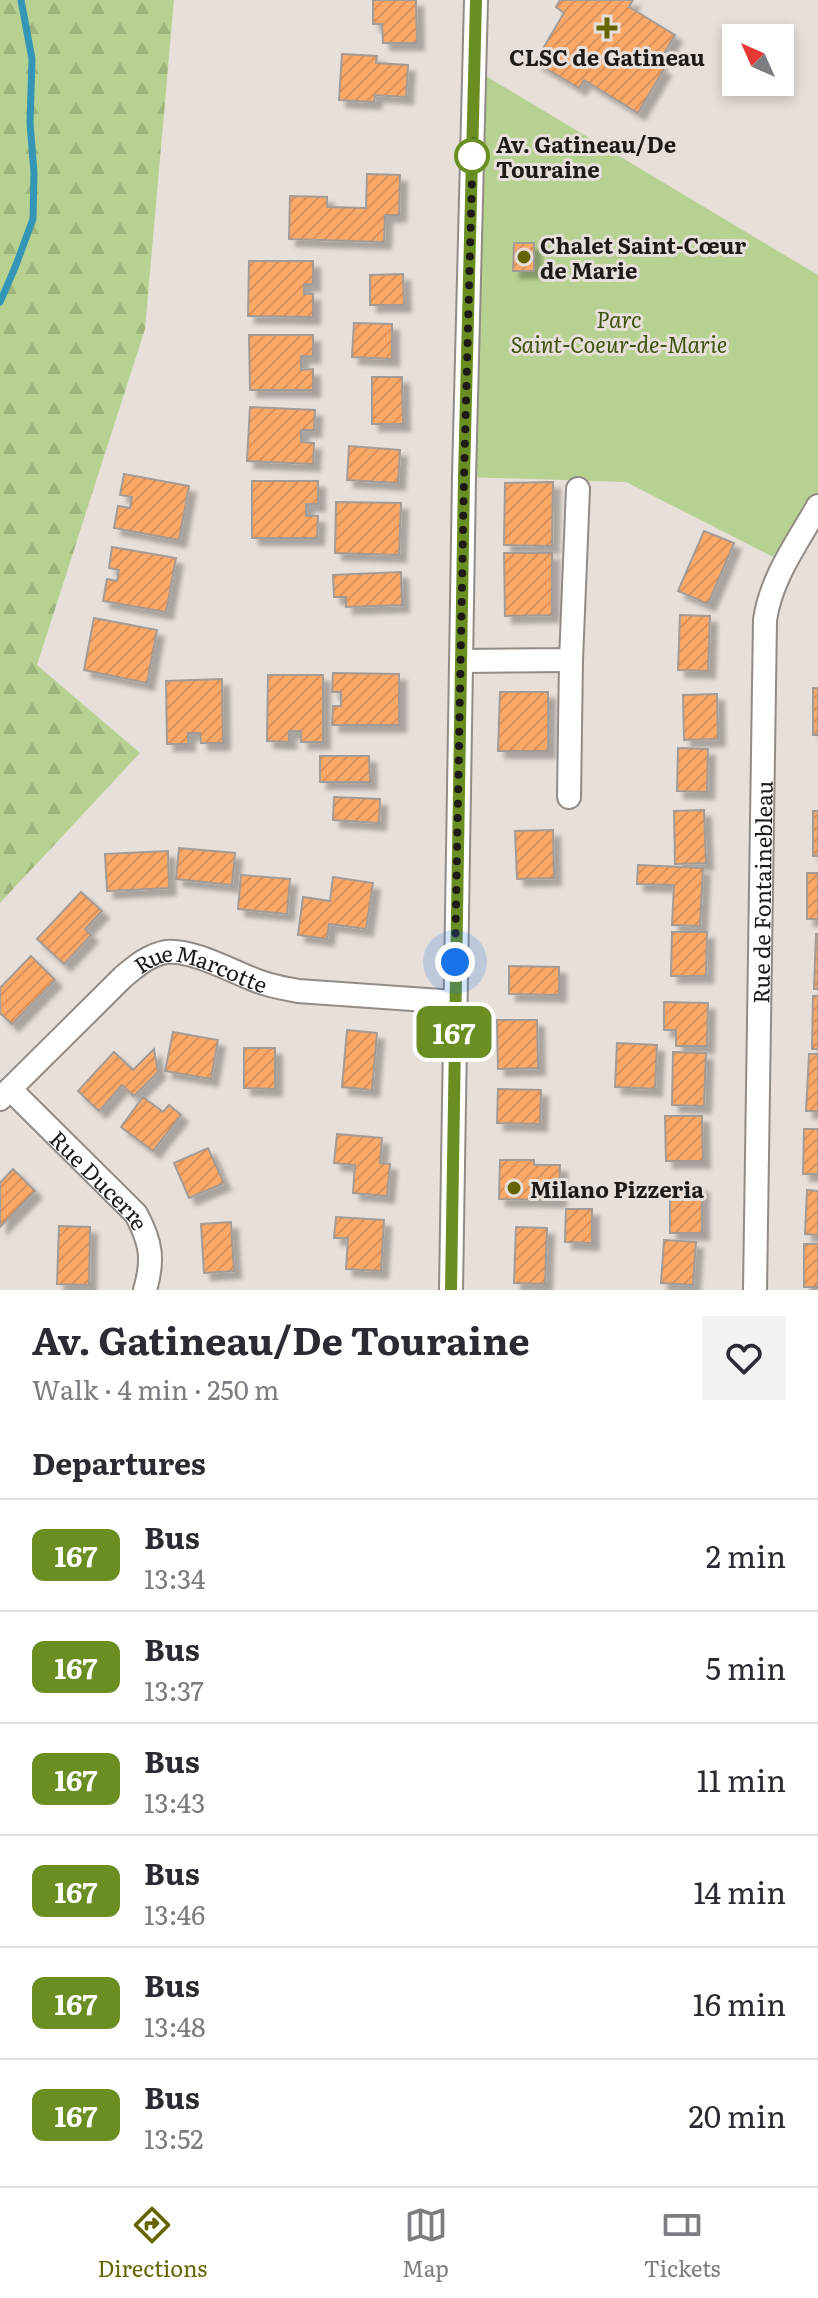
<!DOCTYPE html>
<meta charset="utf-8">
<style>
:root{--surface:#fff;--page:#f2f2f3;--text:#2b2b33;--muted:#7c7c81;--line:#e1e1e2;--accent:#656500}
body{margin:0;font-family:Literata,serif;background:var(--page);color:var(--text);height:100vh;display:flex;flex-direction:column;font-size:30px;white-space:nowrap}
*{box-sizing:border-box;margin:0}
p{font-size:26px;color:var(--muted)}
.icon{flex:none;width:44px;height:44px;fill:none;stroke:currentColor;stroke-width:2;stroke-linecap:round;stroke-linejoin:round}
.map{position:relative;height:1290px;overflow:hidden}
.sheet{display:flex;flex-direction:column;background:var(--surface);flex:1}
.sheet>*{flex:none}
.badge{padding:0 16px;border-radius:12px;font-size:28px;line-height:52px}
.needle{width:52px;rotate:315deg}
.tools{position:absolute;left:722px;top:24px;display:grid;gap:16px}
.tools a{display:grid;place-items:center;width:72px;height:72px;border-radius:0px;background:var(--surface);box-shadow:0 4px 12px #0003;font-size:40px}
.you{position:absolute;width:40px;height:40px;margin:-20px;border:6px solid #fff;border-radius:50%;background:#1a73e8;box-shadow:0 0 0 12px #1a73e833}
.map>.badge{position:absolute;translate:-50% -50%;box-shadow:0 0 0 4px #fff}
h2{padding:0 32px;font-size:30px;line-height:72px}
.round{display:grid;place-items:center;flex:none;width:84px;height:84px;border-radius:0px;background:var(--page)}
.overview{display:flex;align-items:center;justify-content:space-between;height:136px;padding:0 32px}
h1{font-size:38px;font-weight:700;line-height:60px}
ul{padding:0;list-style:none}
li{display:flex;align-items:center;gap:24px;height:112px;padding:0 32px;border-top:2px solid var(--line)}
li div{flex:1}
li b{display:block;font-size:30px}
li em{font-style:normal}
li .badge{min-width:88px;font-weight:700;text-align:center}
.tabs{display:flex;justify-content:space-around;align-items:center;height:112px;border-top:2px solid var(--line);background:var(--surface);font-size:22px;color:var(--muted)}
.tabs a{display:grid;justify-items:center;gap:4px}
.tabs .on{color:var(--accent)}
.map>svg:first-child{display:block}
.green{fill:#b7d290}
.forest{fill:url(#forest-firs)}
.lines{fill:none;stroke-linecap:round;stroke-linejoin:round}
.stream{stroke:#3396b7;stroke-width:7}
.building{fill:url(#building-hatch);stroke:#a39b96;stroke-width:2;filter:url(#shadow)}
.minor-casing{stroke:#928b86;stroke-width:26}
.minor{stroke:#fff;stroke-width:22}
.line-casing{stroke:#fff;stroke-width:18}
.line{stroke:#6b8e23;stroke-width:12}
.walk{stroke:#1d1a18;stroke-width:8;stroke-dasharray:0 14.4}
.poi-dot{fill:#656500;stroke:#e7dfd9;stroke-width:3}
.stop-dot{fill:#fff;stroke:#6b8e23;stroke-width:4}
.labels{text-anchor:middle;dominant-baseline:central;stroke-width:6;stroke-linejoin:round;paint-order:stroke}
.poi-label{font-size:22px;font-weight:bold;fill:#1d1a18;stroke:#e7dfd9;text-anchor:start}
.stop-label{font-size:22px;font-weight:bold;fill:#1d1a18;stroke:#e7dfd9;text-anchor:start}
.park-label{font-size:22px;font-style:italic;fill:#3d5310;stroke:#e7dfd9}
.street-label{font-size:22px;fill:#1d1a18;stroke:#e7dfd9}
</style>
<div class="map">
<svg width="818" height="1290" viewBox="0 0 818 1290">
<defs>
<pattern id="forest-firs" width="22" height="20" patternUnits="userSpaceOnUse" patternTransform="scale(2)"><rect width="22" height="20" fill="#b7d290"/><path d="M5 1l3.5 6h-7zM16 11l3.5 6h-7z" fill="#9db47b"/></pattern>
<pattern id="building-hatch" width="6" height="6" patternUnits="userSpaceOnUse" patternTransform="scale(2)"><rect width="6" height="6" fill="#fca968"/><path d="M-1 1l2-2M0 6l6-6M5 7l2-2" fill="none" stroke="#d89159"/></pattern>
<filter id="shadow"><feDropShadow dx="7" dy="7" stdDeviation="2" flood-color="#0004"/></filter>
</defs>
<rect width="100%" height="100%" fill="#e7dfd9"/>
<path class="green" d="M 474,69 L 818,275 L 818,506 L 785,563 L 626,482 L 464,477 Z"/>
<path class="forest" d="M 0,0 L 174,0 L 145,329 L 37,665 L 140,753 L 0,903 Z"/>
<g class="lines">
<path class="stream" d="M 0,302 L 16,265 L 33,219 L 34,173 L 30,123 L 32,59 L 21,0"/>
</g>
<path class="building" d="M 373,0 L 416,0 L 417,43 L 383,43 L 382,24 L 373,24 Z
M 560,0 L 633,0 L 629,7 L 675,35 L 657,65 L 664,69 L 638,113 L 584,80 L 579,88 L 535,62 L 564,13 L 556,7 Z
M 342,54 L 377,56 L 376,63 L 408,65 L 406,97 L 375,95 L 374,102 L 339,100 Z
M 367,174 L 400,175 L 399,215 L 385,215 L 384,242 L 289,239 L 290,196 L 327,197 L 327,207 L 366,208 Z
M 514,243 L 534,243 L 534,271 L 513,271 Z
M 249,261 L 313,261 L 313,284 L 304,284 L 304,294 L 313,294 L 313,317 L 248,316 Z
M 403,274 L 404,305 L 370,305 L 370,275 Z
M 354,323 L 392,324 L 392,359 L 352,357 Z
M 249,335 L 313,335 L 313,356 L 301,356 L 301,370 L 313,369 L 313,390 L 250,390 Z
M 372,377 L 402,377 L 403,424 L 372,424 Z
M 250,407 L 315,410 L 314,430 L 301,430 L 301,442 L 314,443 L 313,464 L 247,461 Z
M 349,446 L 400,450 L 398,483 L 347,480 Z
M 124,474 L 189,486 L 179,540 L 114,528 L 118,506 L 130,508 L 132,497 L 120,495 Z
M 252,481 L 318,481 L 318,504 L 306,504 L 306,516 L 318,516 L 317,538 L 252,538 Z
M 553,482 L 552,546 L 504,545 L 505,483 Z
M 336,502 L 401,503 L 399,555 L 335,553 Z
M 704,531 L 734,543 L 708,604 L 678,591 Z
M 112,547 L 176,558 L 166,612 L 103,601 L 107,579 L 117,581 L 119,570 L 109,568 Z
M 504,553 L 552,553 L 552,615 L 505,616 Z
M 401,572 L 402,605 L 346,607 L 346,597 L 334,597 L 333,575 Z
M 680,615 L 710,616 L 708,671 L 678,670 Z
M 94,618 L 157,630 L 147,683 L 84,670 Z
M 333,673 L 399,674 L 399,725 L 332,725 L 333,706 L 341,706 L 341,692 L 332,692 Z
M 268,675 L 323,675 L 323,742 L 301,742 L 301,731 L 289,731 L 289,742 L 267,741 Z
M 222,679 L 223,743 L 201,743 L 200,733 L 188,733 L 188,744 L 167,744 L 166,681 Z
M 813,688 L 818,688 L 818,735 L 813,735 Z
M 500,692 L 548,692 L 548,751 L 498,751 Z
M 717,694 L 718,739 L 684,740 L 683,695 Z
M 678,748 L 708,749 L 707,792 L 677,791 Z
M 320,756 L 369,756 L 370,782 L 320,782 Z
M 334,797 L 380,799 L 379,823 L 333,820 Z
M 704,810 L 706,863 L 675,864 L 674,811 Z
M 813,811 L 818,811 L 818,856 L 813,856 Z
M 553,830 L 554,878 L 517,879 L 515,831 Z
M 179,848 L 235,853 L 232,885 L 176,879 Z
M 168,851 L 169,888 L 107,891 L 105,854 Z
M 638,865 L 703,868 L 700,926 L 672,925 L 674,885 L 637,884 Z
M 807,873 L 818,873 L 818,919 L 807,919 Z
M 241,875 L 290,879 L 287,914 L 238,909 Z
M 333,877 L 373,883 L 366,929 L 329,924 L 327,939 L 298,935 L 303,897 L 330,901 Z
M 81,892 L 102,911 L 85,929 L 91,935 L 64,964 L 37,939 Z
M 672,932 L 707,932 L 706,976 L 671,976 Z
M 816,934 L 818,934 L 818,989 L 814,989 Z
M 31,956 L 55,980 L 12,1024 L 0,1013 L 0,988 Z
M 509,966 L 559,967 L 559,995 L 509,994 Z
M 813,996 L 818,996 L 818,1049 L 812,1049 Z
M 664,1002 L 708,1003 L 707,1046 L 676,1046 L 676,1030 L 664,1030 Z
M 497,1020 L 537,1020 L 538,1068 L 498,1069 Z
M 347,1030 L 377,1033 L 372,1090 L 342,1087 Z
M 173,1032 L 218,1040 L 211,1079 L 165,1071 Z
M 617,1043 L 657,1045 L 655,1089 L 615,1087 Z
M 244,1048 L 275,1048 L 275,1089 L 244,1088 Z
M 154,1049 L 158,1072 L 134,1096 L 122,1085 L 99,1111 L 78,1091 L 114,1052 L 133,1070 Z
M 673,1052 L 706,1053 L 704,1106 L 672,1105 Z
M 809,1054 L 818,1054 L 818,1111 L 806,1111 Z
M 498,1089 L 541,1090 L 540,1124 L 497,1123 Z
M 143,1097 L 163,1112 L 169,1105 L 181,1115 L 153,1151 L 121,1127 Z
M 665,1116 L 702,1116 L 703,1161 L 666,1161 Z
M 804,1129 L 818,1129 L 818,1174 L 803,1174 Z
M 337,1134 L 382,1138 L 380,1163 L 390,1164 L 387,1196 L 353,1193 L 355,1165 L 334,1163 Z
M 208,1148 L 224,1183 L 189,1198 L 174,1163 Z
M 500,1160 L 534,1160 L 534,1165 L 560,1165 L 559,1200 L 499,1199 Z
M 13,1169 L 35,1191 L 0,1227 L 0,1183 Z
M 670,1186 L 702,1186 L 702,1233 L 670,1233 Z
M 807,1190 L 818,1191 L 818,1235 L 805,1234 Z
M 566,1209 L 592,1209 L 592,1243 L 565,1242 Z
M 336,1217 L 384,1220 L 381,1271 L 346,1269 L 348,1238 L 334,1238 Z
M 231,1222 L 234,1271 L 204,1273 L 201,1224 Z
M 59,1226 L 90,1227 L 89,1285 L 57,1284 Z
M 516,1227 L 547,1228 L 545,1284 L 514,1283 Z
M 664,1240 L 696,1242 L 693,1285 L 661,1283 Z
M 804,1244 L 818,1244 L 818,1287 L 804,1287 Z"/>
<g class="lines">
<g class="minor-casing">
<g id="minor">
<path d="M 461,661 L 571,660 L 578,489"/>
<path d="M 569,797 L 571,660"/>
<path id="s1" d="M 10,1089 L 136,1214 C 151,1242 154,1259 145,1290"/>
<path id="s2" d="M 0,1099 L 123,977 C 136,966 149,955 166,952 C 192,949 231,971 255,980 C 269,986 283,988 298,991 L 455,1002"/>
<path d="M 451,1290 L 464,477 L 476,0"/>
<path id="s3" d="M 755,1290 L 765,620 C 771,578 797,543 818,506"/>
</g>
</g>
<use href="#minor" class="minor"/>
</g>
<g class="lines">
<g class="line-casing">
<path id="line" d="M 451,1290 L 464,477 L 476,0"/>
</g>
<use href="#line" class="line"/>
<path class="walk" d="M 455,962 L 464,477 L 473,141 L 472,156"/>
</g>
<g class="poi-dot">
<path d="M603 16h8v8h8v8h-8v8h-8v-8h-8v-8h8z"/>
<circle cx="524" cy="257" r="8"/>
<circle cx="514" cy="1188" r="8"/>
</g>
<circle class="stop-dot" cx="472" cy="156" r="16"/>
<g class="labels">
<g class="poi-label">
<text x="607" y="56" text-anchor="middle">CLSC de Gatineau</text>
<text x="540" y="244">Chalet Saint-Cœur<tspan x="540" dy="25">de Marie</tspan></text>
<text x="530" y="1188">Milano Pizzeria</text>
</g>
<g class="stop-label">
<text x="496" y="143">Av. Gatineau/De<tspan x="496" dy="25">Touraine</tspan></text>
</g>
<g class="park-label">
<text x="619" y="318">Parc<tspan x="619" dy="25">Saint-Coeur-de-Marie</tspan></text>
</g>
<g class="street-label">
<text stroke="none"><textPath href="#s3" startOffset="398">Rue de Fontainebleau</textPath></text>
<text stroke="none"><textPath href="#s2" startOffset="260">Rue Marcotte</textPath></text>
<text stroke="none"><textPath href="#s1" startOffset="128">Rue Ducerre</textPath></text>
</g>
</g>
</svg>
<div class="tools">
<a><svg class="needle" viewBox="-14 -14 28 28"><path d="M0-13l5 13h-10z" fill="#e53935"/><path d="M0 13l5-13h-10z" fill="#7c7c81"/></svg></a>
</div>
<div class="you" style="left:455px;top:962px"></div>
<b class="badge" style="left:454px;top:1032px;background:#6b8e23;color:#fff">167</b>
</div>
<section class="sheet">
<div class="overview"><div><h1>Av. Gatineau/De Touraine</h1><p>Walk · 4 min · 250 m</p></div><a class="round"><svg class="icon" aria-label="heart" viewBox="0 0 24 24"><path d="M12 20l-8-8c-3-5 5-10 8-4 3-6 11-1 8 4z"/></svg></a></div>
<h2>Departures</h2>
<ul>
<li><span class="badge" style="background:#6b8e23;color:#fff">167</span><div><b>Bus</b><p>13:34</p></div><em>2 min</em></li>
<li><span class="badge" style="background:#6b8e23;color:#fff">167</span><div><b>Bus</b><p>13:37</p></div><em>5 min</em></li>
<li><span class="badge" style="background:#6b8e23;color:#fff">167</span><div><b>Bus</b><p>13:43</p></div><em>11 min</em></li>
<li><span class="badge" style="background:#6b8e23;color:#fff">167</span><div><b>Bus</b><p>13:46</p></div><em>14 min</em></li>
<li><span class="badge" style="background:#6b8e23;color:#fff">167</span><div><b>Bus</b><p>13:48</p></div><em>16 min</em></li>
<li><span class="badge" style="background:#6b8e23;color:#fff">167</span><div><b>Bus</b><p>13:52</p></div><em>20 min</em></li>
</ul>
</section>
<nav class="tabs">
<a class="on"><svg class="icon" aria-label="directions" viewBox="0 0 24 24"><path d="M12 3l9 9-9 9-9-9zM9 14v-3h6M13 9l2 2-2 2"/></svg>Directions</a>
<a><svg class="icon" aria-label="map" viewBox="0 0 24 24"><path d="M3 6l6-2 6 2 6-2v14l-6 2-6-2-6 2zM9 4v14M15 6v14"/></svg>Map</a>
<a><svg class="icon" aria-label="tickets" viewBox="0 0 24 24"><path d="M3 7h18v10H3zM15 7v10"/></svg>Tickets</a>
</nav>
